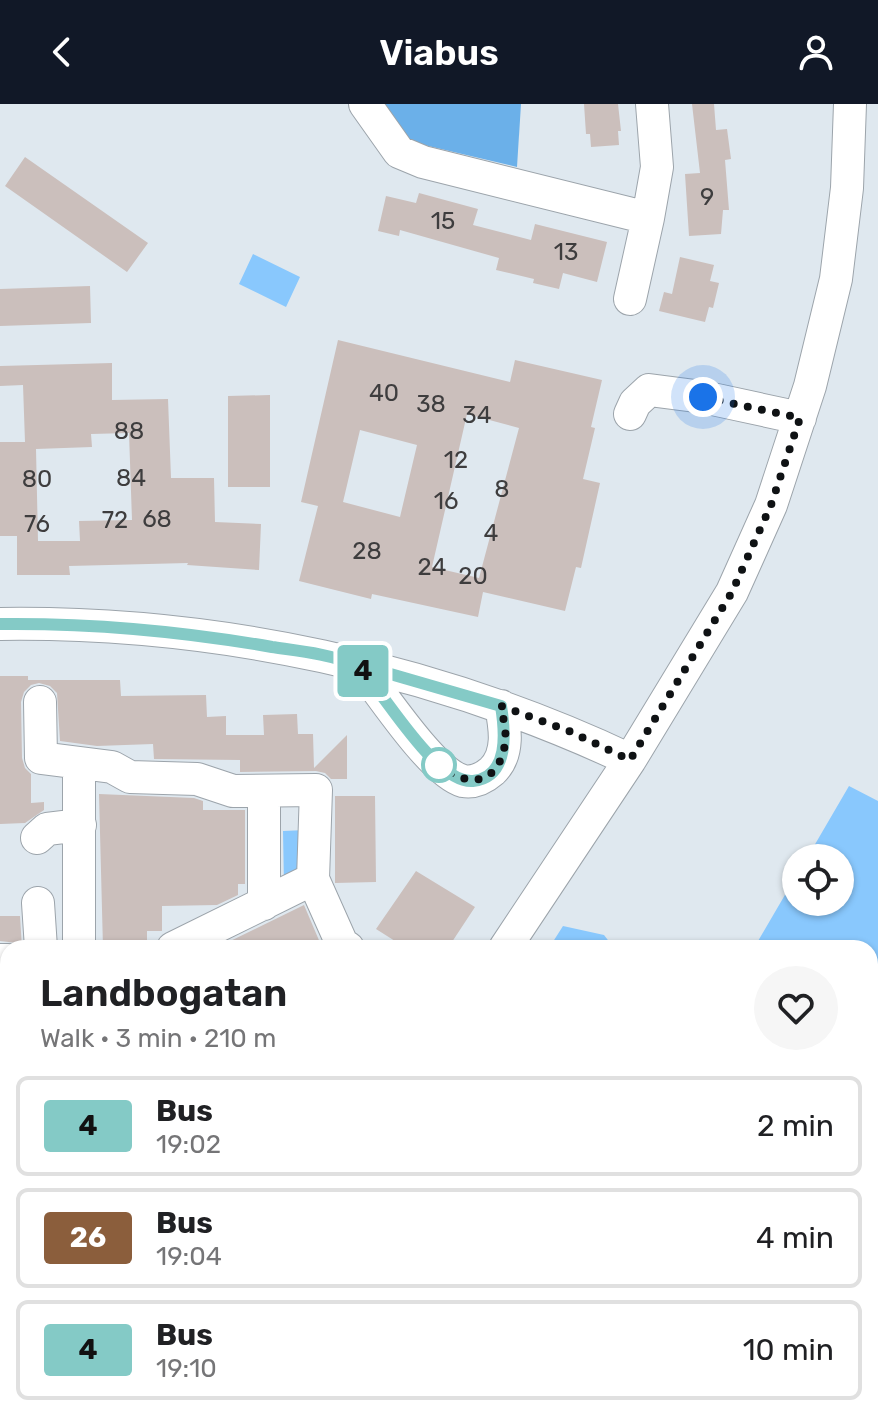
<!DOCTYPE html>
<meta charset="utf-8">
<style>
:root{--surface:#fff;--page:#f6f6f6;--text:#202124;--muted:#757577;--line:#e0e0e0;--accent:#111827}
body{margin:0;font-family:Rubik,sans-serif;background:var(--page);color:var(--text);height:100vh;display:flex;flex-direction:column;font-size:30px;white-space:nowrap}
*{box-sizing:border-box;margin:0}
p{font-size:26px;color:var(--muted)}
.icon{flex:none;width:44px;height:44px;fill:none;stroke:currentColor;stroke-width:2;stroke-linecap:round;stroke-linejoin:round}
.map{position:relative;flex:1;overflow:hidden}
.side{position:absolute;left:0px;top:836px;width:878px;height:488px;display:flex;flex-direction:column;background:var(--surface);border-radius:24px 24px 0 0;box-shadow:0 2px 6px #0004}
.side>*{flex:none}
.badge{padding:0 16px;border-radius:6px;font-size:28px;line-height:52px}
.tools{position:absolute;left:782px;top:740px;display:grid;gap:16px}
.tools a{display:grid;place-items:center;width:72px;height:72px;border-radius:50%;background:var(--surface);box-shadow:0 2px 6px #0004;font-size:40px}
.you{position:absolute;width:40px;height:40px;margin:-20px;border:6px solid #fff;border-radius:50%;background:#1a73e8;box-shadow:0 0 0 12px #1a73e833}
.map>.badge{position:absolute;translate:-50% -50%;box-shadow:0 0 0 4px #fff}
.round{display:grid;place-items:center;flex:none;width:84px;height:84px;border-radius:42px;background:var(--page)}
.overview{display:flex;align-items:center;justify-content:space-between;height:136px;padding:0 40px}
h1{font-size:38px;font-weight:600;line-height:60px}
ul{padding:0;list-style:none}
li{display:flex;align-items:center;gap:24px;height:100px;margin:0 16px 12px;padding:0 24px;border:4px solid var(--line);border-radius:12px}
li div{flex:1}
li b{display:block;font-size:30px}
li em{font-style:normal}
li .badge{min-width:88px;font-weight:700;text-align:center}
header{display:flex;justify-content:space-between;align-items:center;height:104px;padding:0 40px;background:var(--accent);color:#fff;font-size:36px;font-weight:600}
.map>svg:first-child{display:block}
.green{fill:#89c8fd}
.forest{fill:#6bb0e9}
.building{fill:#cbbfbc;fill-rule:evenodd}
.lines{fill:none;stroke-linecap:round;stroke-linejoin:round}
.minor-casing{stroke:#9ca4ab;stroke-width:34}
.minor{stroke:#fff;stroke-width:32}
.line-casing{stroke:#fff;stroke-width:18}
.line{stroke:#84cac6;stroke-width:12}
.walk{stroke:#0f1214;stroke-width:8;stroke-dasharray:0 14.4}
.stop-dot{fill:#fff;stroke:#84cac6;stroke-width:4}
.labels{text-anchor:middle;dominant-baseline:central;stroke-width:7;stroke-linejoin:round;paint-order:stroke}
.number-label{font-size:24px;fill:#3e3d3e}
</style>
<header><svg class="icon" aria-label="back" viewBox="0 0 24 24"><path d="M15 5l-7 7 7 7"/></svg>Viabus<svg class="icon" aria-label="person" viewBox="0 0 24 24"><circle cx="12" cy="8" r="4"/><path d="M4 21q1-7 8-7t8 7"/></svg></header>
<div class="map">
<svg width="878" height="1324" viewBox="0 0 878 1324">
<rect width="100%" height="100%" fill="#dfe8ef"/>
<path class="green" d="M 253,150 L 300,173 L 286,203 L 239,180 Z
M 849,682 L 878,697 L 878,1324 L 394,1322 L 395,1316 L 870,1316 L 870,844 L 754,844 L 796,772 L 796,798 L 840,798 L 840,754 L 807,754 Z
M 306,726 L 306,768 L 284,783 L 283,727 Z
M 563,822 L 604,831 L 614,844 L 549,844 Z
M 8,1039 L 8,1316 L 225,1316 L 222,1324 L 0,1324 L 0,1042 Z"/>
<path class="forest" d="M 382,0 L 521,0 L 517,63 L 407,37 Z"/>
<path class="building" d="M 584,0 L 618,0 L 621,27 L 618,27 L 619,41 L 591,43 L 590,30 L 586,30 Z
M 692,0 L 714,0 L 716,26 L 727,25 L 731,55 L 725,56 L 729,106 L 723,106 L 721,130 L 689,132 L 685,70 L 700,69 Z
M 25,53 L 148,139 L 127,168 L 5,82 Z
M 419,89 L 478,105 L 473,121 L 531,136 L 535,120 L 607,138 L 597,178 L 563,169 L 559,185 L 533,179 L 534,175 L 496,166 L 499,154 L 400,126 L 399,132 L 378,127 L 386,92 L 416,99 Z
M 680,153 L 714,161 L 710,177 L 719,179 L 713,204 L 709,203 L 705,218 L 659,207 L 664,188 L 672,190 Z
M 90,182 L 91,219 L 0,222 L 0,185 Z
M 338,236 L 510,278 L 515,256 L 602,276 L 591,323 L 595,324 L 583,375 L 600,379 L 581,464 L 576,463 L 565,507 L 483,488 L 478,513 L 372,490 L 371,495 L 299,477 L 318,402 L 301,398 ZM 467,310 L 519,324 L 479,474 L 432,463 ZM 360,326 L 417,341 L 400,413 L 343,398 Z
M 112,259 L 112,296 L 168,295 L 171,374 L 214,374 L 215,418 L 261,420 L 259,466 L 187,461 L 188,459 L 69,462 L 70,471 L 17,471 L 17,432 L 0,432 L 0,338 L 25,338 L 23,281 L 0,282 L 0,262 ZM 129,329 L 132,416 L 79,417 L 80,437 L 38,437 L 36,345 L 92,343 L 91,330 Z
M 270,291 L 270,383 L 228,383 L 228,292 Z
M 0,572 L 28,572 L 28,576 L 120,576 L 121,592 L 206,591 L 207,613 L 226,612 L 226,631 L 264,631 L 263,611 L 297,610 L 298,630 L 313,630 L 314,664 L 347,631 L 347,675 L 331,675 L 325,669 L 316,667 L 240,668 L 240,656 L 154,655 L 153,640 L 97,642 L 60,637 L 57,589 L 50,582 L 39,579 L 31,581 L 24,588 L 21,598 L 22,654 L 25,664 L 31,670 L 31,699 L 44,698 L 44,706 L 25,719 L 0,720 Z
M 99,690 L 194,694 L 203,697 L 203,706 L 245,706 L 245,780 L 238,780 L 238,791 L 217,801 L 162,802 L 162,827 L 147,827 L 147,844 L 103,844 Z
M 335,692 L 375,692 L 376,778 L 335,779 Z
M 416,767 L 475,803 L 448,844 L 406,844 L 376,825 Z
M 304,801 L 321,841 L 314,844 L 216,844 Z
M 0,812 L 20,812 L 22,844 L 17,839 L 0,837 Z"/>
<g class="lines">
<g class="minor-casing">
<path id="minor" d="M 365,0 L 399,48 L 423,58 L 648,114 L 657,63 L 652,0
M 630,195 L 648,114
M 630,310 L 635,299 L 649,286 L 703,293 L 800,314
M 0,520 C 216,517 435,564 630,656
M 359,561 C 380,588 433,669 463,677 C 474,679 484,674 492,667 C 510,650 505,623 501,602
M 40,598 L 41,654 L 112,663 L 130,673 L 197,675 L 233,687 L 316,686 L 313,775 L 342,840 L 348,844
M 264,687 L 264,800
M 37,734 L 47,725 L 80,721
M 38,799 L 41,844
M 79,844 L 79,659
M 173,844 L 313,775
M 505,844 L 630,656 L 732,488 L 771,401 L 810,282 L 836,175 L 847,84 L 850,0
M 0,856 L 8,856
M 0,910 L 8,910
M 241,1324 L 242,1316"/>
</g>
<use href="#minor" class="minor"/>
</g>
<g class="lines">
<g class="line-casing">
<path id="line" d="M 0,520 C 92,519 181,527 272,543 C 299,547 330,550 355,561 C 363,564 370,575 375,583 C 394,606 440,680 473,677 C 510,673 505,627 501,602 L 387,569"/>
</g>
<use href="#line" class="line"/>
<path class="walk" d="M 439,661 C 467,684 498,682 505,640 C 507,628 503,614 501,602 L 569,627 L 630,656 L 732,488 L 771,401 L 800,314 L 703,293"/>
</g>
<circle class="stop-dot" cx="439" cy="661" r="16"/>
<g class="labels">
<g class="number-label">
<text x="707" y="93">9</text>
<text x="443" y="117">15</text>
<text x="566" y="148">13</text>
<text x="384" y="289">40</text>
<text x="431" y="300">38</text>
<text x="477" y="311">34</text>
<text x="129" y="327">88</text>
<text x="456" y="356">12</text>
<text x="131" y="374">84</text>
<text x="37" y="375">80</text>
<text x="502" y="385">8</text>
<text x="446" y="397">16</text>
<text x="157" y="415">68</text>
<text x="115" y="416">72</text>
<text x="37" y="420">76</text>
<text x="491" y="429">4</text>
<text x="367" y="447">28</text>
<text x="432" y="463">24</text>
<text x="473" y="472">20</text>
</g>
</g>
</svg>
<div class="tools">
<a><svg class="icon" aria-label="locate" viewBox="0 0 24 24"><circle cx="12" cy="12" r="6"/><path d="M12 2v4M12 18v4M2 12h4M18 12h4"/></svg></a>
</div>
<div class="you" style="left:703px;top:293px"></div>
<b class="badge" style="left:363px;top:567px;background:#84cac6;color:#111">4</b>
<section class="side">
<div class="overview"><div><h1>Landbogatan</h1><p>Walk · 3 min · 210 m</p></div><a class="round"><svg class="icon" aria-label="heart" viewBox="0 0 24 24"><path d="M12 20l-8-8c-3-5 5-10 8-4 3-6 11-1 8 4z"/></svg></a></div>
<ul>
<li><span class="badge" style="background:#84cac6;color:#111">4</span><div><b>Bus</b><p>19:02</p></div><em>2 min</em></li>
<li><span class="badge" style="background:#8b5e3c;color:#fff">26</span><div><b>Bus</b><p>19:04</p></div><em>4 min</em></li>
<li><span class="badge" style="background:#84cac6;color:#111">4</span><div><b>Bus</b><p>19:10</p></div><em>10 min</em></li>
</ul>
</section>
</div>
